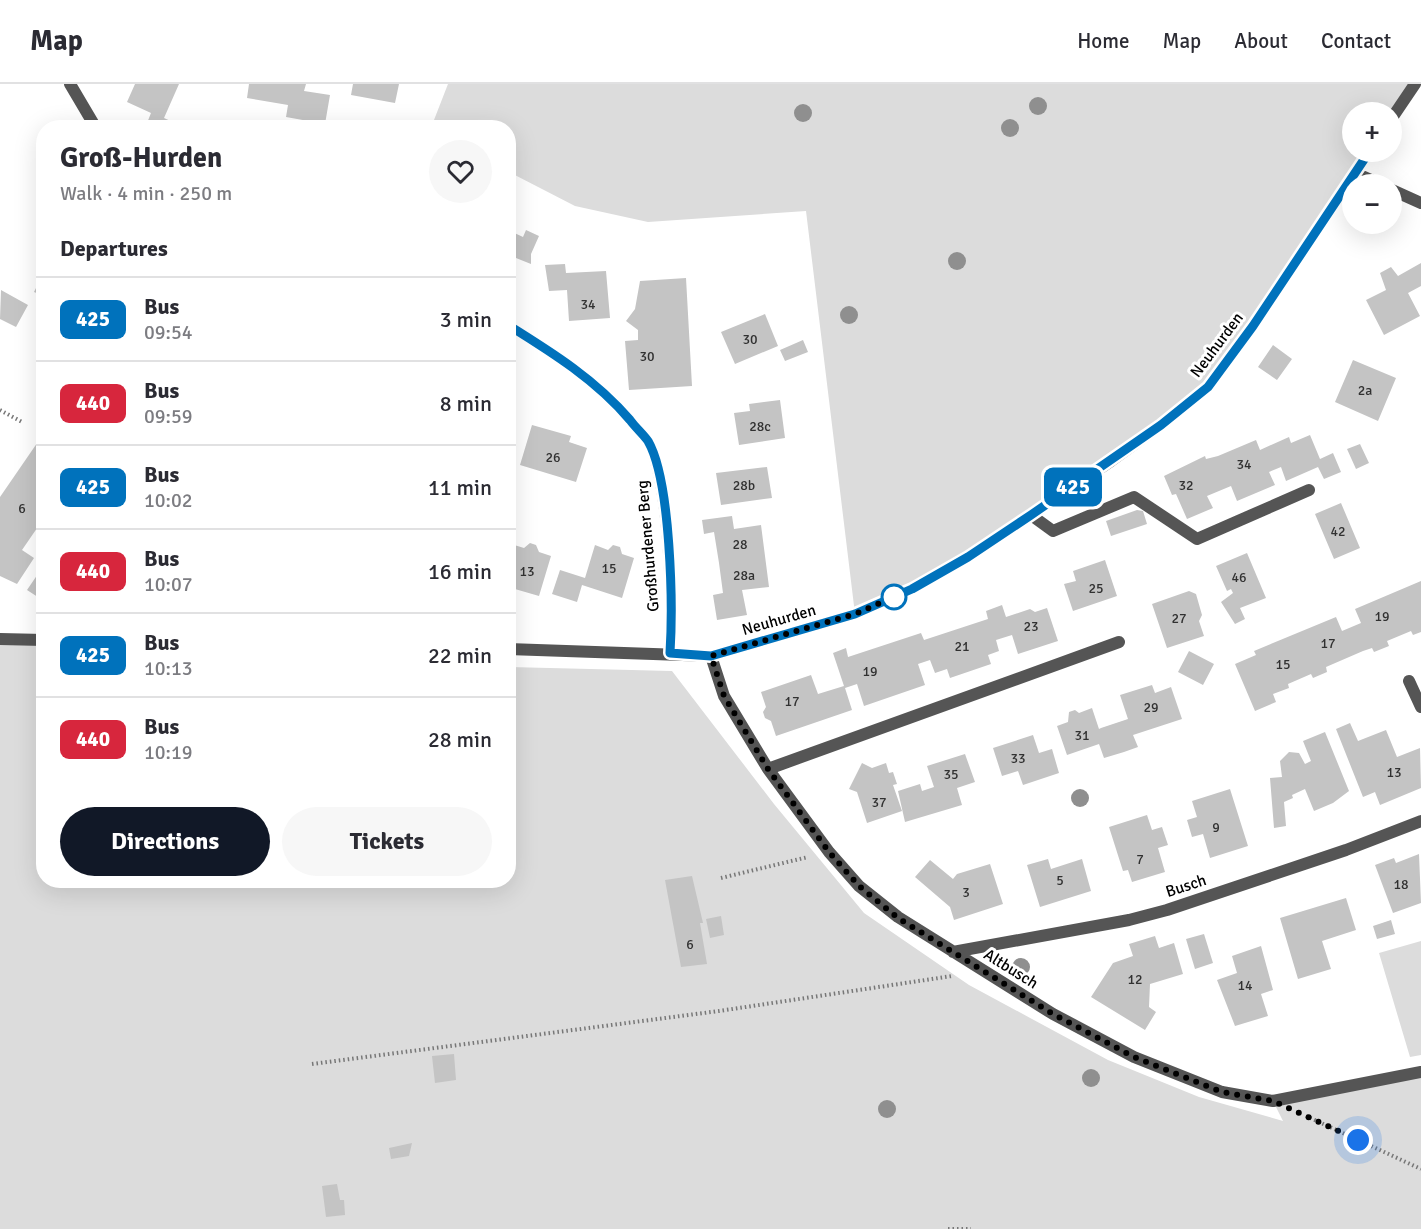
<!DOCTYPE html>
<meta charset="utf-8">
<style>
:root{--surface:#fff;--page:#f7f7f7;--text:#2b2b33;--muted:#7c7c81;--line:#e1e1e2;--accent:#111827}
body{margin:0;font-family:Signika,sans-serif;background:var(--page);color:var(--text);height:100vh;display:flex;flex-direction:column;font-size:22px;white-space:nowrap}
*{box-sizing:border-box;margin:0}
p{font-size:20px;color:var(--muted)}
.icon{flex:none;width:33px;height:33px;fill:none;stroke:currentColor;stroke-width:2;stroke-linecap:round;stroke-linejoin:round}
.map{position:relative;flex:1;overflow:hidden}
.sheet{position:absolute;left:36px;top:36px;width:480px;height:768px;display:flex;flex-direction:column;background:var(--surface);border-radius:24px;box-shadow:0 6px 24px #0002}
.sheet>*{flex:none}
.badge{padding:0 12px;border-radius:9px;font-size:21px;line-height:39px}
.fabs{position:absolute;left:1342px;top:18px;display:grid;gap:12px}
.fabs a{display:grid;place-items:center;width:60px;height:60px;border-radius:50%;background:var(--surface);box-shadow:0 6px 24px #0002;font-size:30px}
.you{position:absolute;width:30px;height:30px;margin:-15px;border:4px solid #fff;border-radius:50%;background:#1a73e8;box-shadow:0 0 0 9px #1a73e833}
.map>.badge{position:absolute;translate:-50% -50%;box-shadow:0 0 0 3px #fff}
h2{padding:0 24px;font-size:22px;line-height:54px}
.round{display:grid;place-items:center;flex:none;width:63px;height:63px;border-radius:32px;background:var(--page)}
.head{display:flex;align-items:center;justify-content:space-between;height:102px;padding:0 24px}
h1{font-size:28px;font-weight:700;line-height:45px}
.button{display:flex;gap:12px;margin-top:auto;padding:12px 24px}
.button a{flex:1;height:69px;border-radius:36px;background:var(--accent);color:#fff;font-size:24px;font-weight:700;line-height:69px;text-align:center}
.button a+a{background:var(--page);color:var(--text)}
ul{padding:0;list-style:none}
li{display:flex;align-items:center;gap:18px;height:84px;padding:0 24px;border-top:2px solid var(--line)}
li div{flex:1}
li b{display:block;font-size:22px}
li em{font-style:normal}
li .badge{min-width:66px;font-weight:700;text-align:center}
header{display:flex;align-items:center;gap:36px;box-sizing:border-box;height:84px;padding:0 30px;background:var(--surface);border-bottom:2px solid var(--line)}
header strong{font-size:28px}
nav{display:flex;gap:33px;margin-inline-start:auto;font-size:21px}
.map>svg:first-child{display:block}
.green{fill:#dcdcdc}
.building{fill:#c4c4c4}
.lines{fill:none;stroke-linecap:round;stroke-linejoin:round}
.path{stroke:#777;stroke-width:4;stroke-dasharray:1.5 3;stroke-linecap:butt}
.service{stroke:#555;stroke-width:12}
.minor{stroke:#555;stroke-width:12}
.tree{fill:#8f8f8f}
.line-casing{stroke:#fff;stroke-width:14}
.line{stroke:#0072bc;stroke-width:9}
.walk{stroke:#000;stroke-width:6;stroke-dasharray:0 10.8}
.stop-dot{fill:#fff;stroke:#0072bc;stroke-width:3}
.labels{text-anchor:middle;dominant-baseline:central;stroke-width:6;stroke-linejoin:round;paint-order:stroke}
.number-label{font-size:14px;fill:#313131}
.street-label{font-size:16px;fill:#000;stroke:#fff}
</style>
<header>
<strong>Map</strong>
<nav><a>Home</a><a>Map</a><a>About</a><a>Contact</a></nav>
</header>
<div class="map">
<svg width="1421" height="1145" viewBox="0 0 1421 1145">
<rect width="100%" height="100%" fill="#fff"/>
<path class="green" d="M 448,0 L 1415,0 L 1392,28 L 1353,28 L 1353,68 L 1369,68 L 1208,303 L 1031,431 L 855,530 L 806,127 L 648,138 L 575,122 L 509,88 L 508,44 L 442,43 L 434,36 Z
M 0,555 L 43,556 L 44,796 L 508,796 L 509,583 L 672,587 L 774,720 L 864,829 L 969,901 L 1108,976 L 1199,1013 L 1283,1037 L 1273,1017 L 1421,988 L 1421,1145 L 0,1145 Z
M 1421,857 L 1421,971 L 1410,973 L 1379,869 Z"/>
<path class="building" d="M 135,0 L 179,0 L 164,34 L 175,39 L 173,44 L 145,44 L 151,29 L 127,18 Z
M 249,0 L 306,0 L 304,7 L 330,11 L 325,40 L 286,33 L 288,21 L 247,14 Z
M 353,0 L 399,0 L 395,19 L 351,11 Z
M 508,146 L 523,153 L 526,146 L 539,152 L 531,170 L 531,180 L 516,174 L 508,189 Z
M 1421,179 L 1421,202 L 1408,209 L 1420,232 L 1384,251 L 1366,216 L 1386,206 L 1380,189 L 1391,183 L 1398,192 Z
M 565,180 L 566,189 L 606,187 L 610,234 L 569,237 L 567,206 L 549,207 L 545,181 Z
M 44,188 L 44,212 L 34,208 Z
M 686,194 L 692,302 L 629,306 L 625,257 L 638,256 L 638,246 L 626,237 L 635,225 L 640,197 Z
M 1,206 L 28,221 L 16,243 L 0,235 Z
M 765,230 L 778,262 L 735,280 L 721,248 Z
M 803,256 L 808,268 L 785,277 L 780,266 Z
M 1273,261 L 1292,275 L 1277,296 L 1258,283 Z
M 1353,276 L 1396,294 L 1378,337 L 1335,318 Z
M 780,316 L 785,354 L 739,361 L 734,329 L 750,327 L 749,320 Z
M 532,341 L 571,352 L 569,358 L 587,364 L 576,398 L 520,381 Z
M 44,349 L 44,434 L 22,466 L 34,474 L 17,500 L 0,492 L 0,413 Z
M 1310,351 L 1320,375 L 1333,369 L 1341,388 L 1324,395 L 1318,383 L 1286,397 L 1281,383 L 1269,388 L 1275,401 L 1237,417 L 1231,402 L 1207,412 L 1213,424 L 1187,435 L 1176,410 L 1172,411 L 1164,392 L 1205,372 L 1206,375 L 1218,372 L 1256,356 L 1260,366 L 1289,353 L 1291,359 Z
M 1360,360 L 1369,379 L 1356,385 L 1347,365 Z
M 767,383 L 772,414 L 721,421 L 716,389 Z
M 1341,419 L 1360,464 L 1334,475 L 1315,430 Z
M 1137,426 L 1143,427 L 1147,440 L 1111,452 L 1106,437 Z
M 732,432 L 734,445 L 761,441 L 769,503 L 742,506 L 747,531 L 717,536 L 713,511 L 723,509 L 719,479 L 714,448 L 704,450 L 702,436 Z
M 530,459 L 536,461 L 539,468 L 551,472 L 539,512 L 508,503 L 508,468 L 511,460 L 524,464 Z
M 595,461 L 608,466 L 613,461 L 620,463 L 622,470 L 634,474 L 622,514 L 582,501 L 577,518 L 552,510 L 560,486 L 585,494 Z
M 1247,469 L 1266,514 L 1240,524 L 1245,535 L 1235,540 L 1221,518 L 1233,509 L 1231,505 L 1227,507 L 1216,482 Z
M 1105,476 L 1117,512 L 1073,527 L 1064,500 L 1076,497 L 1073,487 Z
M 44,481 L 44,517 L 27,506 Z
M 1421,497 L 1421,548 L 1413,551 L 1411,547 L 1387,557 L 1389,562 L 1374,568 L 1372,564 L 1363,567 L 1326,583 L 1327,588 L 1313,594 L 1311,590 L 1288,600 L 1289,604 L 1273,610 L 1276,618 L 1255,627 L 1235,580 L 1256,571 L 1254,567 L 1336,533 L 1342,547 L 1361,539 L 1355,525 Z
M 1189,507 L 1196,510 L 1202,531 L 1199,537 L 1204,552 L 1167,564 L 1152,520 Z
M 1002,521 L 1006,533 L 1030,525 L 1035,528 L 1047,524 L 1058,557 L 1018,570 L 1012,551 L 996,556 L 999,567 L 988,571 L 991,580 L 950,594 L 947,585 L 935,589 L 930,576 L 918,580 L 925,601 L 864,622 L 857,600 L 845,604 L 852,626 L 776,652 L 771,637 L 765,634 L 763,628 L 766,623 L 761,608 L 811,591 L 818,610 L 844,602 L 833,569 L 846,564 L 848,573 L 921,549 L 924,556 L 988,535 L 986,527 Z
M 1189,567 L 1214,580 L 1203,601 L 1178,588 Z
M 1152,601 L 1155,609 L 1171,603 L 1182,635 L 1133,651 L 1138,663 L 1124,668 L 1104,674 L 1099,660 L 1067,671 L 1057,642 L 1068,638 L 1069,628 L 1075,626 L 1079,629 L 1092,624 L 1099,645 L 1101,644 L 1128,635 L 1120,611 Z
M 1350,639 L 1358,657 L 1386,646 L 1397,673 L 1420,664 L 1421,704 L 1380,721 L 1375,708 L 1363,713 L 1336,645 Z
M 1325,648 L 1349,707 L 1333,719 L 1314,727 L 1305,705 L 1292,711 L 1293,714 L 1284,718 L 1286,742 L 1274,744 L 1270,694 L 1282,693 L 1280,677 L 1289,668 L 1299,669 L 1305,680 L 1311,677 L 1303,657 Z
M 1033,651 L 1039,669 L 1052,665 L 1059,689 L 1023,701 L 1018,687 L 1002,692 L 993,664 Z
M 965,670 L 975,698 L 957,704 L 962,721 L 905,738 L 898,707 L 920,700 L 922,707 L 934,703 L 927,682 Z
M 862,679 L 872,684 L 886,679 L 889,689 L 893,688 L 897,700 L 893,701 L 902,727 L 867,739 L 857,708 L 849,705 Z
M 1230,705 L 1248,762 L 1210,774 L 1203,750 L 1192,753 L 1187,736 L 1197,733 L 1192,717 Z
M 1147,731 L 1152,746 L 1162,743 L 1168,761 L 1158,764 L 1165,788 L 1132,798 L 1128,786 L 1123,787 L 1109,743 Z
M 1419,770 L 1421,819 L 1393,829 L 1375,781 L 1394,774 L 1396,779 Z
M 1048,775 L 1051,785 L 1082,775 L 1091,807 L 1040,823 L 1027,781 Z
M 930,776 L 953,795 L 957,790 L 990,780 L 1003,820 L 954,836 L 950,823 L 915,793 Z
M 692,792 L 703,839 L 700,839 L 707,880 L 681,883 L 665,796 Z
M 1346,814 L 1356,846 L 1322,857 L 1331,885 L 1298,895 L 1280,834 Z
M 721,832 L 724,851 L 710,854 L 706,835 Z
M 1391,836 L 1395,850 L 1377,855 L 1373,842 Z
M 1204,850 L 1213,879 L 1195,885 L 1186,855 Z
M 1155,852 L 1159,864 L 1174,859 L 1183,890 L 1150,900 L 1149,923 L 1156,928 L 1145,946 L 1091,913 L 1113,879 L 1133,872 L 1129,860 Z
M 1261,862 L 1273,906 L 1261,910 L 1268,932 L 1235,942 L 1217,896 L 1237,889 L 1232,872 Z
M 454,970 L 456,996 L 435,999 L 432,972 Z
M 412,1059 L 409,1072 L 391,1075 L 389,1064 Z
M 337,1100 L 340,1116 L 344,1116 L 345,1131 L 326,1133 L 322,1102 Z"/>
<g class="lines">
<path class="path" d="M 0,326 L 22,338
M 721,794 L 808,773
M 312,980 L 719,927 L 952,892
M 1306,1032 L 1421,1085
M 948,1145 L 971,1145"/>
<path class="service" d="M 1409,597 L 1421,623"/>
<path class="minor" d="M 70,0 L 96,44
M 1392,34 L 1415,0
M 1355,89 L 1380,100
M 1392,106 L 1421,119
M 508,241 C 553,269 595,296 630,336 C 635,343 643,350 648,357 C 670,397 673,522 670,569
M 1031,431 L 1053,447 L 1134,413 L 1197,455 L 1309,406
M 0,555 L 44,556
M 508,565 L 711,572 L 855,530 L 912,505 L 968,473 L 1111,377 L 1161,341 L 1208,303 L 1253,242 L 1369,68
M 711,572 L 724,612 L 768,685 L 829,768 L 859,802 L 898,833 L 1053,930 L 1134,973 L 1222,1008 L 1273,1017 L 1421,988
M 768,685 L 1119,558
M 953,868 L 1129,836 L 1167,826 L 1346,766 L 1421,737"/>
</g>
<g class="tree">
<circle cx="1038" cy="22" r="9"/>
<circle cx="803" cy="29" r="9"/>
<circle cx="1010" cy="44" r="9"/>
<circle cx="957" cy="177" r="9"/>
<circle cx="849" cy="231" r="9"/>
<circle cx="1080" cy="714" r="9"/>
<circle cx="1021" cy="883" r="9"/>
<circle cx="1091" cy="994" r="9"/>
<circle cx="887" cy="1025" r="9"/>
</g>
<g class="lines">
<g class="line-casing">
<path id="line" d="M 508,241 C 553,269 596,296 630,336 C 635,343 643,350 648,357 C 671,397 673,521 670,569 L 711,572 L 855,530 L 912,505 L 968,473 L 1031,431 L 1161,341 L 1208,303 L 1253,242 L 1369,68"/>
</g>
<use href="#line" class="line"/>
<path class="walk" d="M 894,513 L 896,512 L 855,530 L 711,572 L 724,612 L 768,685 L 829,768 L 859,802 L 898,834 L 1053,930 L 1134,973 L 1222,1008 L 1273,1017 L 1358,1056"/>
</g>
<circle class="stop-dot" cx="894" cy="513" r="12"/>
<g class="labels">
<g class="number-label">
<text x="588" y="220">34</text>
<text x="750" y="255">30</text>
<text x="647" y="272">30</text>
<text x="1365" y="306">2a</text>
<text x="760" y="342">28c</text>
<text x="553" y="373">26</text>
<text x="1244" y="380">34</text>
<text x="744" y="401">28b</text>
<text x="1186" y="401">32</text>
<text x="22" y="424">6</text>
<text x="1338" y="447">42</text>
<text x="740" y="460">28</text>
<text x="609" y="484">15</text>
<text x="527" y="487">13</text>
<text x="744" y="491">28a</text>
<text x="1239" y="493">46</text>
<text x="1096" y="504">25</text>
<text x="1382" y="532">19</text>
<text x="1179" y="534">27</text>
<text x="1031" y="542">23</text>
<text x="1328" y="559">17</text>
<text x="962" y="562">21</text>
<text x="1283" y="580">15</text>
<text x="870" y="587">19</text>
<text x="792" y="617">17</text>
<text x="1151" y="623">29</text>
<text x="1082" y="651">31</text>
<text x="1018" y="674">33</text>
<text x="1394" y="688">13</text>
<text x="951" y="690">35</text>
<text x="879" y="718">37</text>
<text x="1216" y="743">9</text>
<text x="1140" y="775">7</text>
<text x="1060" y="796">5</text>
<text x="1401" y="800">18</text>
<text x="966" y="808">3</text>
<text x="690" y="860">6</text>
<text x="1135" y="895">12</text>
<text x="1245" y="901">14</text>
</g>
<g class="street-label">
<text transform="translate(1217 261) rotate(-53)">Neuhurden</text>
<text transform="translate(648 462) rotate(-95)">Großhurdener Berg</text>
<text transform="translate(779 536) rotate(-16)">Neuhurden</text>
<text transform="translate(1186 802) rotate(-18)">Busch</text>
<text transform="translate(1011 885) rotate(32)">Altbusch</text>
</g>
</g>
</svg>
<div class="fabs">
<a>+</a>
<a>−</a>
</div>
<div class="you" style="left:1358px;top:1056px"></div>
<b class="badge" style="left:1073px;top:403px;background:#0072bc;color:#fff">425</b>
<section class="sheet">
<div class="head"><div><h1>Groß-Hurden</h1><p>Walk · 4 min · 250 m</p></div><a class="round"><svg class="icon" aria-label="heart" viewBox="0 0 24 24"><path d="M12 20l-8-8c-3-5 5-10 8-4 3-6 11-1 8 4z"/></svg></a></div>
<h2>Departures</h2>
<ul>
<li><span class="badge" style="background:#0072bc;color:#fff">425</span><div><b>Bus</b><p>09:54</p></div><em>3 min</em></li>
<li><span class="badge" style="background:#d7263d;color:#fff">440</span><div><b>Bus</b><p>09:59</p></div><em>8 min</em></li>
<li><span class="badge" style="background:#0072bc;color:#fff">425</span><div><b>Bus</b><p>10:02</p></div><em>11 min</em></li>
<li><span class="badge" style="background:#d7263d;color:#fff">440</span><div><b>Bus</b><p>10:07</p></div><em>16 min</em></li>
<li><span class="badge" style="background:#0072bc;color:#fff">425</span><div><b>Bus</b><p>10:13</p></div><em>22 min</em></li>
<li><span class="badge" style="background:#d7263d;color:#fff">440</span><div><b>Bus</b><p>10:19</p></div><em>28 min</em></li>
</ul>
<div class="button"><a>Directions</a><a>Tickets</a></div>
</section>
</div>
